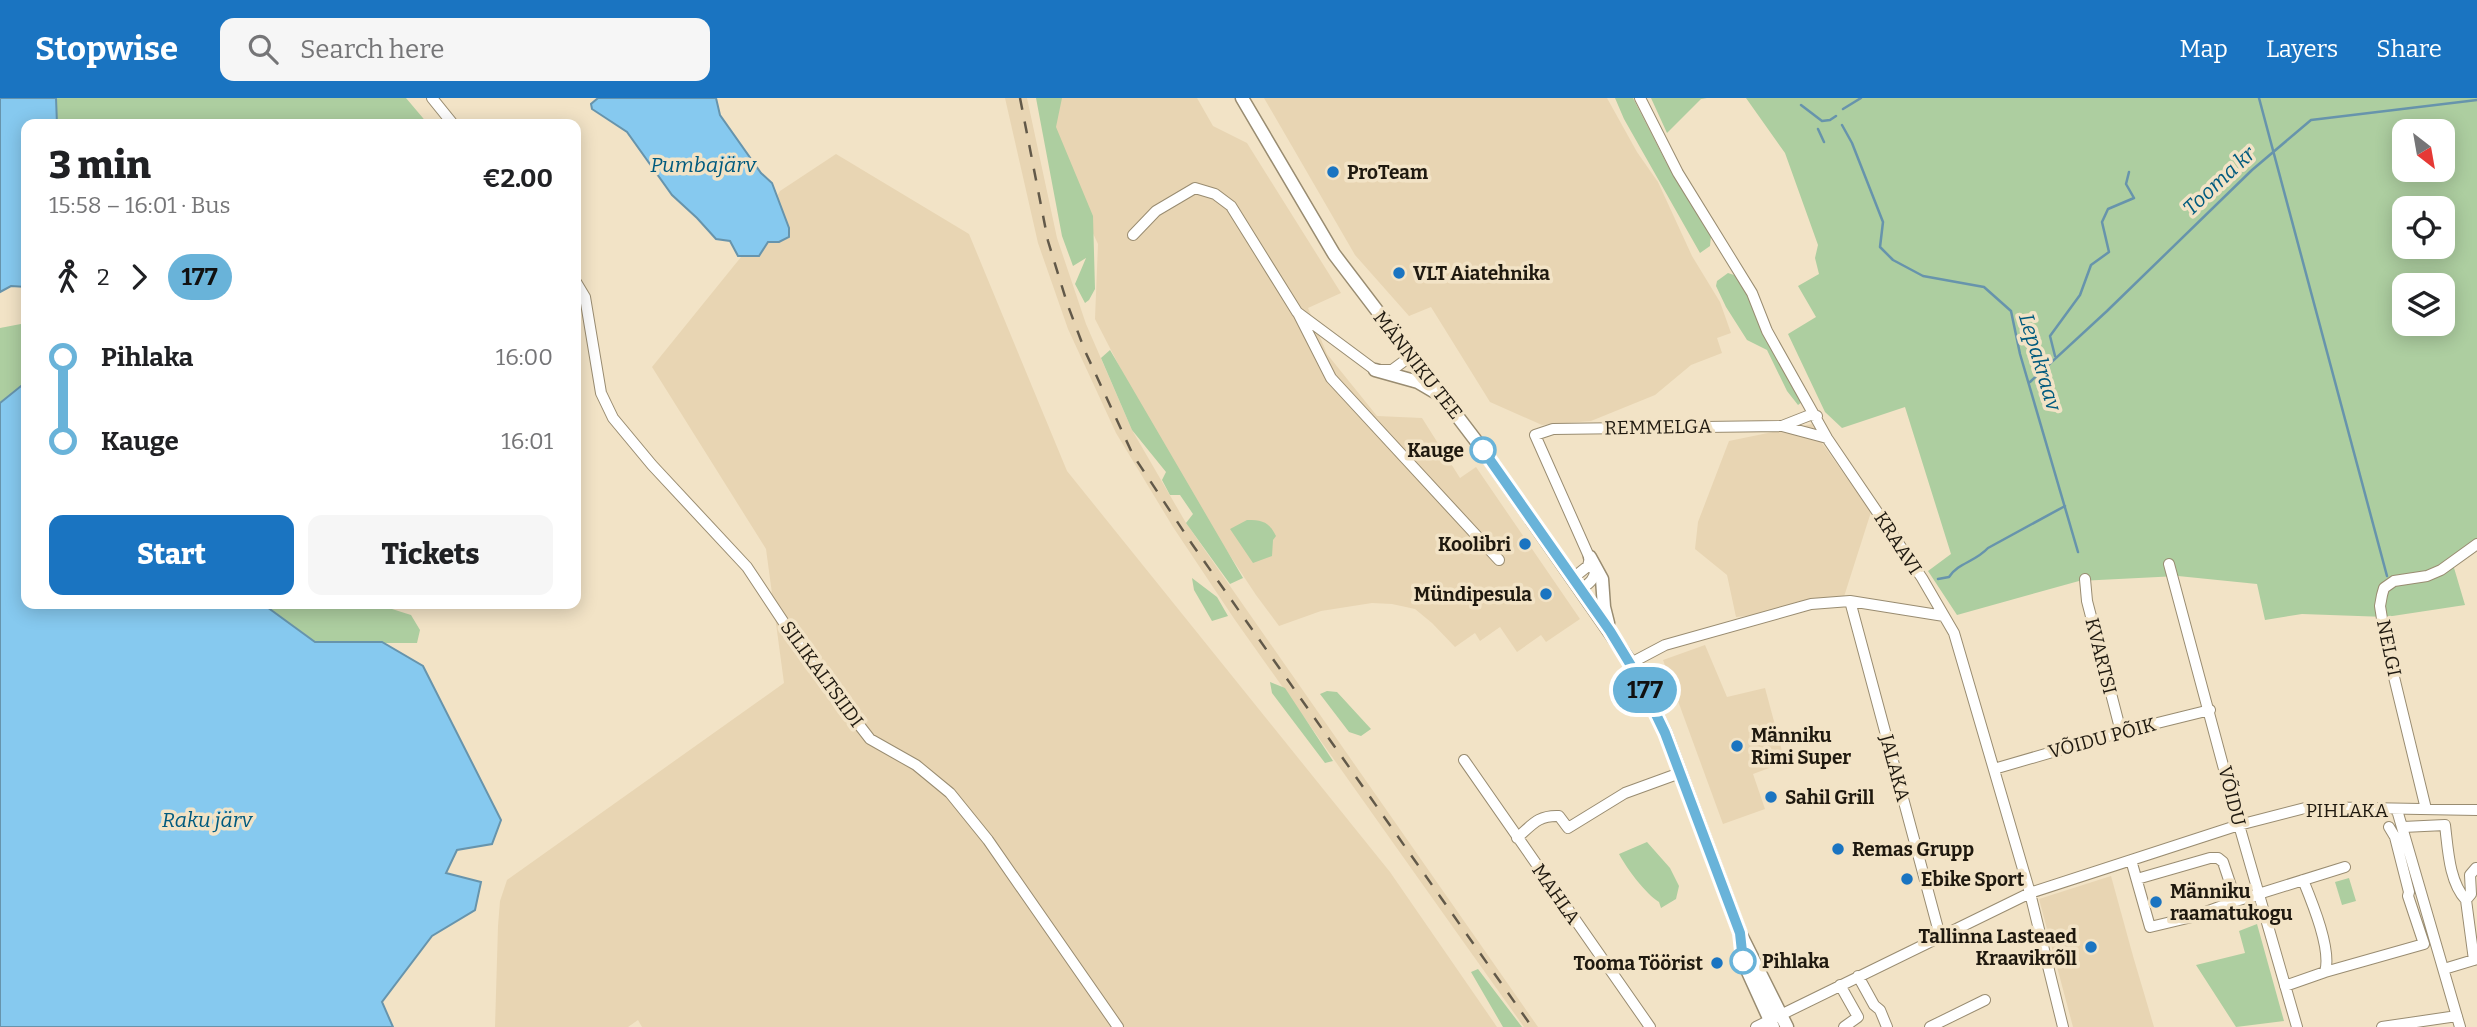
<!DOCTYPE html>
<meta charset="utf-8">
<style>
:root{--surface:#fff;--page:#f6f6f6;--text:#202124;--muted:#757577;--accent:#1a74c1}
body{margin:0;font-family:Bitter,serif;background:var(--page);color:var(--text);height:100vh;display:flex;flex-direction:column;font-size:26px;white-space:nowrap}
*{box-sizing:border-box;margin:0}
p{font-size:23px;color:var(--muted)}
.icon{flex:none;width:38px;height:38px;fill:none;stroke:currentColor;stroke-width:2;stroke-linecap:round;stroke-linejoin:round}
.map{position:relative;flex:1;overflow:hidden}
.sheet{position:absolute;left:21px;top:21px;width:560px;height:490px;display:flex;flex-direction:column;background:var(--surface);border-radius:14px;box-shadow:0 4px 18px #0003}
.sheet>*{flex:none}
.badge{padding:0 14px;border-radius:23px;font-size:24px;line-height:46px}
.needle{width:46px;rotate:149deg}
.fabs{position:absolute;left:2392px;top:21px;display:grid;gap:14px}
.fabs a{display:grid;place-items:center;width:63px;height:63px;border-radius:14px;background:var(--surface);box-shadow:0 4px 18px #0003;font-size:35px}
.map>.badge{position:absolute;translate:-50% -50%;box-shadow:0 0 0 4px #fff}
.legs{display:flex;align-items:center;gap:10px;height:77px;padding:0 28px;font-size:23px}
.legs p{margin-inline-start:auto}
.summary{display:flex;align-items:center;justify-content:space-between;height:119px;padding:0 28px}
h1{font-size:38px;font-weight:800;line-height:52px}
.cta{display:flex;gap:14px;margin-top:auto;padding:14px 28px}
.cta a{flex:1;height:80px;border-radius:14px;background:var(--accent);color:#fff;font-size:28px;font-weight:800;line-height:80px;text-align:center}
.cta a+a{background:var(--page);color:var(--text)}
ul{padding:0 28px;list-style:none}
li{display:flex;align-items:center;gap:24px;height:84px;font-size:26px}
li i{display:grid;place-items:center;width:10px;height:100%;margin:0 9px;background:currentColor}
li i::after{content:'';width:18px;height:18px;margin:-9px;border:5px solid;border-radius:50%;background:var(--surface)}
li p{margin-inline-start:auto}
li:first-child i{background:linear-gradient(#0000 50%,currentColor 0)}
li:last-child i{background:linear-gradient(currentColor 50%,#0000 0)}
header{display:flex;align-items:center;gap:42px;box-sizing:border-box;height:98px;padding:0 35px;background:var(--accent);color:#fff}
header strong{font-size:33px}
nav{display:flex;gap:38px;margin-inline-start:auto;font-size:24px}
.search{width:490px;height:63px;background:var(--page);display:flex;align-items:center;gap:18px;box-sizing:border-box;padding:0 24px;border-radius:14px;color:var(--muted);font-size:26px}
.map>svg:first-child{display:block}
.built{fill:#e8d5b3}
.green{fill:#adcea0;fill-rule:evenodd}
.water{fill:#86c9ef;stroke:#6794ac;stroke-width:2}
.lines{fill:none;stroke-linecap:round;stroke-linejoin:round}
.stream{stroke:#6794ac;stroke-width:2.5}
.minor-casing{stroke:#998c71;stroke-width:12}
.tertiary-casing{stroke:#998c71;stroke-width:15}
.minor{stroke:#fff;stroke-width:10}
.tertiary{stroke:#fff;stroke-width:12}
.rail{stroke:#625949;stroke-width:2.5;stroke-dasharray:12 12;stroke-linecap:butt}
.line-1-casing{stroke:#fff;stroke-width:16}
.line-1{stroke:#69b3d9;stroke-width:10}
.poi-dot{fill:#1a74c1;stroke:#f2e3c6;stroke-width:2.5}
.stop-1-dot{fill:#fff;stroke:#69b3d9;stroke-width:3.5}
.labels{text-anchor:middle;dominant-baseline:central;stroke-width:7;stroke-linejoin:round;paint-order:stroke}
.poi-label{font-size:19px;font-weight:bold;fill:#1f190f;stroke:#f2e3c6;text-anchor:start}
.street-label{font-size:19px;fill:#1f190f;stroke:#f2e3c6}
.stop-label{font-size:19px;font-weight:bold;fill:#1f190f;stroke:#f2e3c6;text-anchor:end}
.water-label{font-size:21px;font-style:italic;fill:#005a7e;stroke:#f2e3c6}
</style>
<header>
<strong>Stopwise</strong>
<div class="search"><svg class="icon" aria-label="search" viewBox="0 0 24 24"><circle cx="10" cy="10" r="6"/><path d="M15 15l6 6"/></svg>Search here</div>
<nav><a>Map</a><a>Layers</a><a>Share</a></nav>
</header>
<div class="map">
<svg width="2477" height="929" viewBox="0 0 2477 929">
<rect width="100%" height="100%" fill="#f2e3c6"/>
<path class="built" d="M 1005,0 L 1027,0 L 1057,140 L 1086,226 L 1132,332 L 1186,425 L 1538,929 L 1524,929 L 1467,849 L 1235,522 L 1173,429 L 1116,335 L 1068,231 L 1038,145 Z
M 1039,0 L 1197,0 L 1213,28 L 1247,45 L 1341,195 L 1308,210 L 1327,256 L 1377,318 L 1422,320 L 1460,380 L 1476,369 L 1580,521 L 1546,544 L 1541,537 L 1517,554 L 1500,529 L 1480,543 L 1475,535 L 1455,549 L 1432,525 L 1415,511 L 1392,506 L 1372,505 L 1321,513 L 1279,528 L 1256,497 L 1170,367 L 1095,221 L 1098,146 L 1044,31 Z
M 1264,0 L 1607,0 L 1637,54 L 1658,84 L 1692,158 L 1720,204 L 1731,235 L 1717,240 L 1722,255 L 1691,267 L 1655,297 L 1591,323 L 1542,327 L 1490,304 L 1431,209 L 1409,218 L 1355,157 Z
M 836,56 L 969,136 L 1067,373 L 1390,774 L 1497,929 L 642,929 L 638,922 L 628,929 L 495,929 L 498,828 L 500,803 L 507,782 L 784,585 L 766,451 L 652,269 L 741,159 L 780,93 Z
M 1812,326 L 1822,345 L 1871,414 L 1841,508 L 1736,519 L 1727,477 L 1695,451 L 1698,424 L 1729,343 Z
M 1705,547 L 1727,599 L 1765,590 L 1785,664 L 1753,676 L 1765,711 L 1723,726 L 1663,562 Z
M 2111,778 L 2133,858 L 2154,929 L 2073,929 L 2039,801 Z"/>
<path class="green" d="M 56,0 L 406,0 L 428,26 L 57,26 Z
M 1036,0 L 1062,0 L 1056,29 L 1093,118 L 1095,191 L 1089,202 L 1085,205 L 1075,186 L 1086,160 L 1073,168 L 1062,138 Z
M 1615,0 L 1633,0 L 1666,64 L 1707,129 L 1711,138 L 1710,148 L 1700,155 L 1624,21 Z
M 1651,0 L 1707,0 L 1701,1 L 1667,35 Z
M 1746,0 L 2477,0 L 2477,445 L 2452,463 L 2465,507 L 2386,519 L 2302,516 L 2265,522 L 2257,486 L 2178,478 L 2079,483 L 1957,517 L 1928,473 L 1951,456 L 1905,309 L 1842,330 L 1825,314 L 1788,236 L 1816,219 L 1798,188 L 1819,176 L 1815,160 L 1818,147 L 1785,55 ZM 2404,33 L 2443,33 L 2443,72 L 2404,72 ZM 2404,110 L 2443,110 L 2443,149 L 2404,149 ZM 2404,187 L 2443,187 L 2443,226 L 2404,226 Z
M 1728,175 L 1740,179 L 1802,304 L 1798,307 L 1787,293 L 1767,252 L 1747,242 L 1726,209 L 1716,188 L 1717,183 Z
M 26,225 L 26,284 L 0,305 L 0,230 Z
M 1110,252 L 1243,480 L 1230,486 L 1186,425 L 1193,416 L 1180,397 L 1170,397 L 1162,382 L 1166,374 L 1132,332 L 1101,260 Z
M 1247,422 C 1263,422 1269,424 1276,438 L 1273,442 L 1272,458 L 1253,465 L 1230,431 Z
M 1192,480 L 1217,499 L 1228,518 L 1212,523 L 1194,492 Z
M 267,506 L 389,506 L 392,511 L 411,517 L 420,532 L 417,545 L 315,545 L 267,509 Z
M 1270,584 L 1285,590 L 1333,663 L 1325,665 L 1272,595 Z
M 1327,593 L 1337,594 L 1371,631 L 1361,638 L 1349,634 L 1320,596 Z
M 1647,744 L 1670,770 L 1679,788 L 1676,801 L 1661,810 L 1659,804 C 1646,796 1627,771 1619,756 Z
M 2349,780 L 2356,803 L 2342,807 L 2335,784 Z
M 2257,826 L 2284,923 L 2236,929 L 2196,867 L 2245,855 L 2239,833 Z
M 1478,871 L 1522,929 L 1503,929 L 1471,874 Z"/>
<path class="water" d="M 0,0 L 56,0 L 57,26 L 26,26 L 26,189 L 11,188 L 0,194 Z
M 598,0 L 716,0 L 720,17 L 761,75 L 772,85 L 789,130 L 789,139 L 779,144 L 768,144 L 759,158 L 738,158 L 730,143 L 716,141 L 697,120 L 672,97 L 627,34 L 592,11 L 591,6 Z
M 26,284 L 26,506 L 267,506 L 267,509 L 315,544 L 382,544 L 423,568 L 501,722 L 492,746 L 457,752 L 446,775 L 481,784 L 475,812 L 432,838 L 382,904 L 393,929 L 0,929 L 0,305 Z"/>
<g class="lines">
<path class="stream" d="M 2259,0 L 2387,478
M 1801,7 L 1822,23 L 1830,22 L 1836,18
M 1843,11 L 1861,0
M 1842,27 L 1852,45 L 1883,124 L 1880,149 L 1893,162 L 1923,178 L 1984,189 L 2011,213 L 2020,256 L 2078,454
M 1818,31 L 1824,44
M 2055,258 L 2050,238 L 2080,197 L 2091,167 L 2109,154 L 2102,124 L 2108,111 L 2134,100 L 2126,86 L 2129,74
M 2030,284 L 2107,213 L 2252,72 L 2311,22 L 2477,2
M 1938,481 L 1949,479 C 1958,465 1975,464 1988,450 L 2065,408"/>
<g class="minor-casing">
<path id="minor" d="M 432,0 L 453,26
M 1640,0 L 1678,75 L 1752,195 L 1767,233 L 1827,340 L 1922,480 L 1954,535 L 2030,795 L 2063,929
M 1133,137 L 1156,113 L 1195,90 L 1215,96 L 1231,108 L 1297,214 L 1375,272 L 1392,272 L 1411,258
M 576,184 L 585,199 L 601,295 L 613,320 L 652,367 L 747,469 L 808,561 L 870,641 L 916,667 L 950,695 L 988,742 L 1118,929
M 1298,215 L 1331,280 L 1499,462
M 1782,328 L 1827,340
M 2169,466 L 2239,727 L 2297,929
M 1573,480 L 1588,468 L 1590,460
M 2085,481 L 2087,503 L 2121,634
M 1581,491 C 1588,486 1595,482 1595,472 L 1535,337 L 1553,331 L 1782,328 L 1810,317 L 1817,318
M 1850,503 L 1940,838
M 1631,565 L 1665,547 L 1811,506 L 1850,503 L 1944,518
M 1464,662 L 1650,929
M 1994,671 L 2121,634 L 2210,612
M 2426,711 L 2386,546 L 2380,508 L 2382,497 L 2384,490 L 2394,483 L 2427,478 L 2441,472 L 2477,446
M 2397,712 L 2460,929
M 2403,729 L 2445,727 C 2448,751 2449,784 2466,802 L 2474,862
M 1517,740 C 1532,727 1538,717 1559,718 L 1568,730 L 1625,695 L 1680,675
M 2131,762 L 2150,829 L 2192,819 L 2236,803
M 2137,781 L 2210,760 L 2218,760 L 2223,764 L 2236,803 L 2345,769
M 2466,802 L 2471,796 L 2470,777 L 2476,770
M 2444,871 L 2477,861
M 2325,874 L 2424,846 L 2408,798 L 2409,794 L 2395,739 L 2389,729
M 1858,878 L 1874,907 L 1880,912 L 1887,929
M 1840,887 L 1858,919 L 1844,929
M 2285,888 L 2325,874 C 2332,852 2312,804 2303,782
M 1756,929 L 2030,795 L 2239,727 L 2309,709 L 2477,712
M 1930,929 L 1985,902
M 2382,929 L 2457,918"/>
</g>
<g class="tertiary-casing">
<path id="tertiary" d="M 1242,0 L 1334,156 L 1483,352 L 1631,565 L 1665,634 L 1740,835 L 1787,929
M 1375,272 L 1418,284 L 1435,294
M 1590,459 L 1602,481 L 1604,509 L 1608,525
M 1741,841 L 1743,863 L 1773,929"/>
</g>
<use href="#minor" class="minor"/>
<use href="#tertiary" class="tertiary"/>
<path class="rail" d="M 1020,0 L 1048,143 L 1067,205 L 1085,253 L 1133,357 L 1192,446 L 1532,929"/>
</g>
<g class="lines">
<g class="line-1-casing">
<path id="line-1" d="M 1483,352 L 1610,533 L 1638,579 L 1665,635 L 1740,835 L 1743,863"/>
</g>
<use href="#line-1" class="line-1"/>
</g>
<g class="poi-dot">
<circle cx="1333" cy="74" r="7"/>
<circle cx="1399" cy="175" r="7"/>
<circle cx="1525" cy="446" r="7"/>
<circle cx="1546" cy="496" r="7"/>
<circle cx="1737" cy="648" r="7"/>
<circle cx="1771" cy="699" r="7"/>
<circle cx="1838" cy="751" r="7"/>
<circle cx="1907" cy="781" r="7"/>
<circle cx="2156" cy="804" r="7"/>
<circle cx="2091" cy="849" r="7"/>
<circle cx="1717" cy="865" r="7"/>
</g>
<g class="stop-1-dot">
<circle cx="1483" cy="352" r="12"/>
<circle cx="1743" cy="863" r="12"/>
</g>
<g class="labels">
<g class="poi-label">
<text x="1347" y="74">ProTeam</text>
<text x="1413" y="175">VLT Aiatehnika</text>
<text x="1511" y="446" text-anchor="end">Koolibri</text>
<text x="1532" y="496" text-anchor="end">Mündipesula</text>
<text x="1751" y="637">Männiku<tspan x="1751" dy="22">Rimi Super</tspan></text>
<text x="1785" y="699">Sahil Grill</text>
<text x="1852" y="751">Remas Grupp</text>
<text x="1921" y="781">Ebike Sport</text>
<text x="2170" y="793">Männiku<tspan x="2170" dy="22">raamatukogu</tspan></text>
<text x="2077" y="838" text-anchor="end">Tallinna Lasteaed<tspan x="2077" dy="22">Kraavikrõll</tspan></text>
<text x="1703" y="865" text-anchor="end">Tooma Töörist</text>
</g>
<g class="street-label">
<text transform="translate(1418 267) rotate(52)">MÄNNIKU TEE</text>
<text transform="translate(1658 329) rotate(-1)">REMMELGA</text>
<text transform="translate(1898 445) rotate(57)">KRAAVI</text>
<text transform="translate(2389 550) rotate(78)">NELGI</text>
<text transform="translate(2101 558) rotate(76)">KVARTSI</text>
<text transform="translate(822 576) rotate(54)">SILIKALTSIIDI</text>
<text transform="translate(2102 640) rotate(-15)">VÕIDU PÕIK</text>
<text transform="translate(1895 670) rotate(75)">JALAKA</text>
<text transform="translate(2232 698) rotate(76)">VÕIDU</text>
<text x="2347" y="712">PIHLAKA</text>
<text transform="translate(1556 796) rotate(55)">MAHLA</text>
</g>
<g class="stop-label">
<text x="1464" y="352">Kauge</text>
<text x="1762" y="863" text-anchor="start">Pihlaka</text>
</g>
<g class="water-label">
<text x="703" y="67">Pumbajärv</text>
<text transform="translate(2219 83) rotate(-43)">Tooma kr</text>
<text transform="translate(2040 264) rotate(73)">Lepakraav</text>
<text x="207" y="722">Raku järv</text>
</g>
</g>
</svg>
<div class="fabs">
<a><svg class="needle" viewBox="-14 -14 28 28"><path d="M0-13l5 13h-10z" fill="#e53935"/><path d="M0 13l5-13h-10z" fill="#757577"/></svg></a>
<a><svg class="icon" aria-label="locate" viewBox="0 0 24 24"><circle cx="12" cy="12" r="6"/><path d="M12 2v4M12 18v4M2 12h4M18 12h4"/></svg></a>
<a><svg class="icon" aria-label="layers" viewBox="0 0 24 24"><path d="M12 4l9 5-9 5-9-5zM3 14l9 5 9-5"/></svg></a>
</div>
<b class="badge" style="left:1645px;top:592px;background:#69b3d9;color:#111">177</b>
<section class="sheet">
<div class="summary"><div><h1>3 min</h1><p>15:58 – 16:01 · Bus</p></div><b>€2.00</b></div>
<div class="legs"><svg class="icon" aria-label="walk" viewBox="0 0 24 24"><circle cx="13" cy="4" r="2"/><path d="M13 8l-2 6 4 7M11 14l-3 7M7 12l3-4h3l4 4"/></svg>2<svg class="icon" aria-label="forward" viewBox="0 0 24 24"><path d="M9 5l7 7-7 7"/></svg><b class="badge" style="background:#69b3d9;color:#111">177</b></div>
<ul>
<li><i style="color:#69b3d9"></i><b>Pihlaka</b><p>16:00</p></li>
<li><i style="color:#69b3d9"></i><b>Kauge</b><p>16:01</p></li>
</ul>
<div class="cta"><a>Start</a><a>Tickets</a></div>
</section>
</div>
